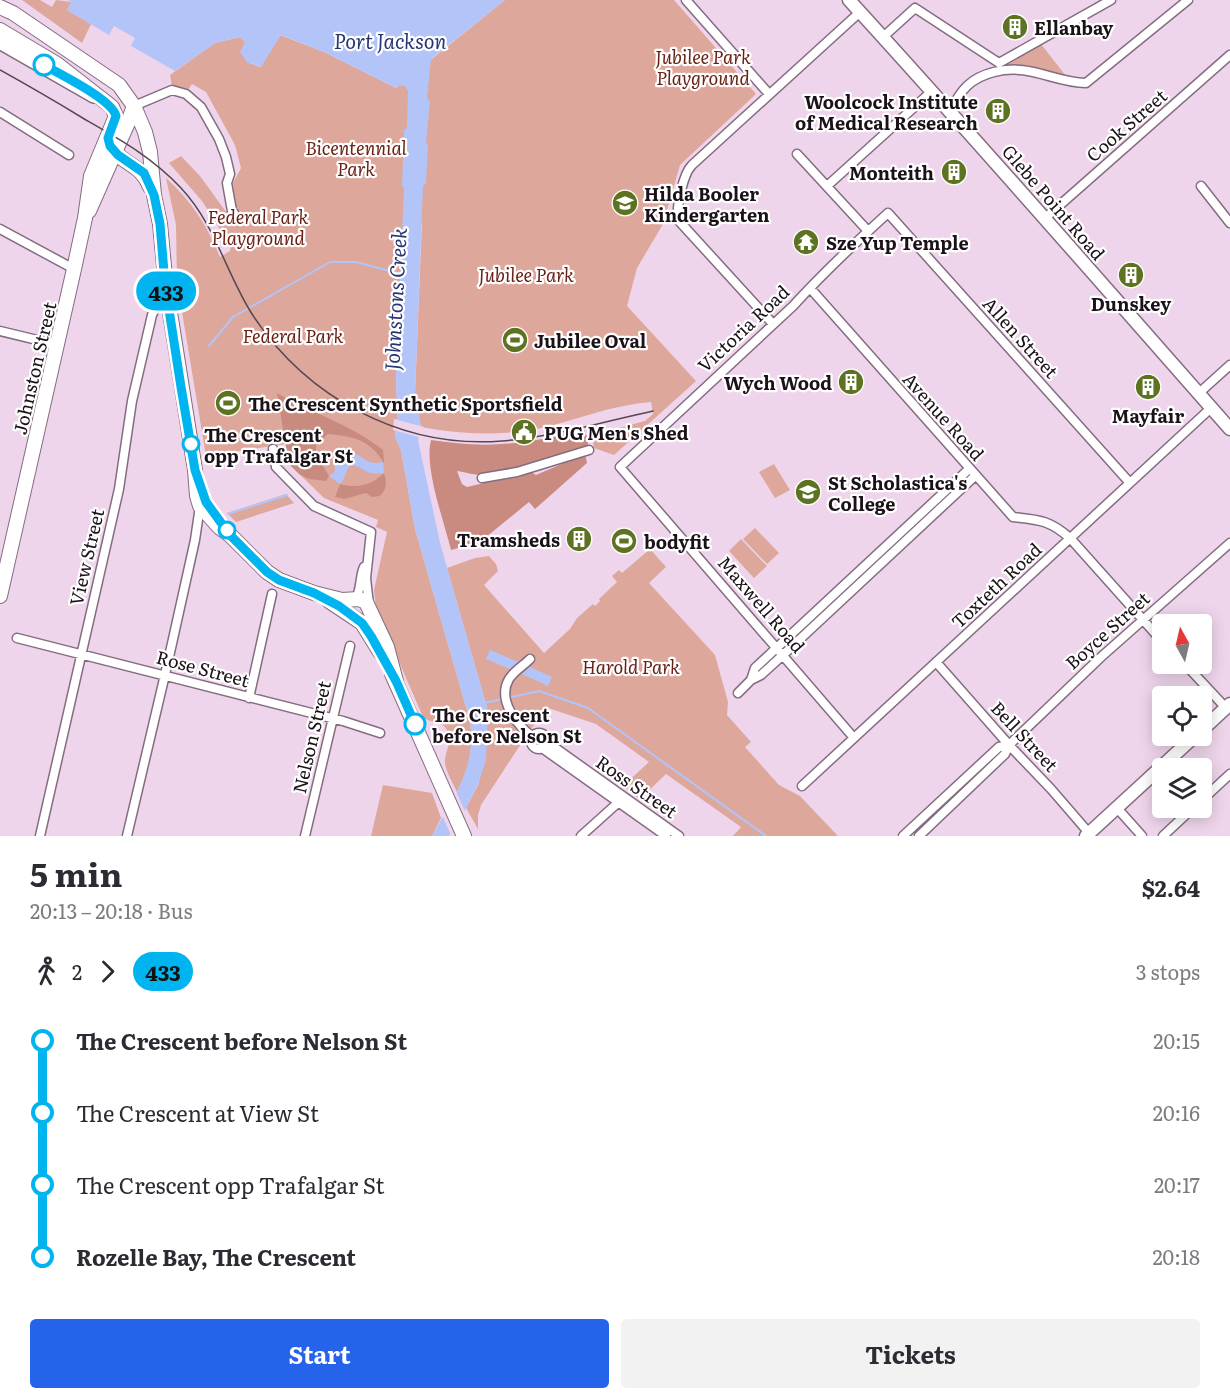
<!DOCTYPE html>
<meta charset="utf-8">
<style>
:root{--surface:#fff;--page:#f2f2f3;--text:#2b2b33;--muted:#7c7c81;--accent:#2563eb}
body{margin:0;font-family:Literata,serif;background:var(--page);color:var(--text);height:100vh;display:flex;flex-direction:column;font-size:22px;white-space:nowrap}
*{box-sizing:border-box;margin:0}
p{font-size:20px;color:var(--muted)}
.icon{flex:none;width:33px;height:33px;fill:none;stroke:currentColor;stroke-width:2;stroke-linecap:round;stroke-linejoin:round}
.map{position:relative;height:836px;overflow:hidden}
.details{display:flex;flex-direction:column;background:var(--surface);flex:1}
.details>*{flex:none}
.badge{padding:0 12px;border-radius:20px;font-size:21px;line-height:39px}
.needle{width:39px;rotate:352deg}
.tools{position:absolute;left:1152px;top:614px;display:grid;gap:12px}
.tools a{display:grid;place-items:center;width:60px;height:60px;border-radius:6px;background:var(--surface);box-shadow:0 3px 15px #0003;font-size:30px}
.map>.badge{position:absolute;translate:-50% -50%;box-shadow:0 0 0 3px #fff}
.legs{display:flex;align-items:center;gap:9px;height:66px;padding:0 30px;font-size:20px}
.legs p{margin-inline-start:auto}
.summary{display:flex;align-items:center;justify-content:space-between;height:102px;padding:0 30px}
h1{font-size:33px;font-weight:700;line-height:45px}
.button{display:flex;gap:12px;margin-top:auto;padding:12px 30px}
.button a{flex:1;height:69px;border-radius:6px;background:var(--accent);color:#fff;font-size:24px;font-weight:700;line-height:69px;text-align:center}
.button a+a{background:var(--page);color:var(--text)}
ul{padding:0 30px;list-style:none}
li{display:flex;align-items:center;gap:21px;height:72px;font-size:22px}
li i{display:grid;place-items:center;width:9px;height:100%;margin:0 8px;background:currentColor}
li i::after{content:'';width:15px;height:15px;margin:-8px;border:4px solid;border-radius:50%;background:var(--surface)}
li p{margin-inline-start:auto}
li:first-child i{background:linear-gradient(#0000 50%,currentColor 0)}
li:last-child i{background:linear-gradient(currentColor 50%,#0000 0)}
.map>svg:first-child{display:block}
.green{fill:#dea79b}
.forest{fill:#c98b7f}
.water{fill:#b3c4f9}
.pier{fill:#efd5eb}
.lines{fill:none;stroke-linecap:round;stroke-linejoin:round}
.stream{stroke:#b3c4f9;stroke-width:2}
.street-casing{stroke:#846c80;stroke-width:11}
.secondary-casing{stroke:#846c80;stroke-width:15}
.primary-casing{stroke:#846c80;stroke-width:16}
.highway-casing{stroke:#846c80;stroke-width:18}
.street{stroke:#fff;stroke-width:8}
.secondary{stroke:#fff;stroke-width:12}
.primary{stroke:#fff;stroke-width:14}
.highway{stroke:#fff;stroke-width:15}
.tram{stroke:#554853;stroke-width:1.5}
.line-1-casing{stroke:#fff;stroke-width:14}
.line-1{stroke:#00b5ef;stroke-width:9}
.stop-1-dot{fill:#fff;stroke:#00b5ef;stroke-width:3}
.labels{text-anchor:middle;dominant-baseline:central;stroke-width:4.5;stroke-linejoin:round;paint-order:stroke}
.poi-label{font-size:18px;font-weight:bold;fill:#1b1219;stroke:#fff;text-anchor:start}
.park-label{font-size:18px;font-style:italic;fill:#6a2115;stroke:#fff}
.street-label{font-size:18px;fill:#1b1219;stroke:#fff}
.stop-label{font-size:18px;font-weight:bold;fill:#1b1219;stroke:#fff;text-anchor:start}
.water-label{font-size:20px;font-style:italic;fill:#283574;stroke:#fff}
</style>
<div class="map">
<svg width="1230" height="836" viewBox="0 0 1230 836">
<rect width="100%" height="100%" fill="#efd5eb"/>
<path class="green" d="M 22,0 L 40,0 L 52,7 L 56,0 L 72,2 L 67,10 L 91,24 L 82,43 Z
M 505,0 L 674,0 L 756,94 L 680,165 L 663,224 L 637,268 L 627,306 L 696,381 L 614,455 L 594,448 L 593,441 L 620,435 L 619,428 L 645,421 L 653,414 L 651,402 C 614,405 581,418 546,427 C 505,436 463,435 421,427 L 415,394 L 422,222 L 401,274 L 396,373 L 397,418 L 395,437 L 401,450 L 415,529 L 470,721 C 474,747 469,769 457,792 C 453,783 444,769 445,760 C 446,749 454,738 445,727 C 439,721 430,723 423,717 L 376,609 L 374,590 L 387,532 L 376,527 L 378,520 L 324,498 L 289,464 L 286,444 L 206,456 L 177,282 L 176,225 L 166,178 C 191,200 208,227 220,257 L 230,251 L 231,241 L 228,242 L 202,201 L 169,163 L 181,156 L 200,176 L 229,216 L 233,216 L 235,206 L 233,183 L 241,168 L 235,145 L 206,92 L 192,84 L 188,90 L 172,86 L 170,75 L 215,43 L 240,37 L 245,42 L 247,62 L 260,67 L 280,35 L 324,52 L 396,88 Z
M 1041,44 L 1066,76 L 1027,65 L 1007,65 L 1006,62 Z
M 774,464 L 790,490 L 775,498 L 759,472 Z
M 286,494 L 294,503 L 236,522 L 227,513 Z
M 755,528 L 779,553 L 767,564 L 743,539 Z
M 741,539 L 767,566 L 754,578 L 729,551 Z
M 650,549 L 666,567 L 649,583 L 715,655 L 728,702 L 727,715 L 751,742 L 745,747 L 779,785 L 800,796 L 838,836 L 733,836 L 741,827 L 666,774 L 640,799 L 623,786 L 649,762 L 596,724 L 548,708 L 530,730 L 481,805 L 478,815 L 478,829 L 466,808 L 479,783 L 488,711 L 447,568 L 475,558 L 489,556 L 496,564 L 498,571 L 484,585 L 544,653 L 570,629 L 577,618 L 593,604 L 595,606 L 600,601 L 599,599 L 617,582 L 612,576 L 619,570 L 622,573 Z
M 383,785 L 432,793 L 441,818 L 432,836 L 371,836 Z"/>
<path class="forest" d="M 277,393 C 312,413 352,425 383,450 L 384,462 L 383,462 C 371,440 352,436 328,434 L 316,445 L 316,454 L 329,476 L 326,481 L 309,479 L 299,474 L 289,464 Z
M 584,430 L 588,439 L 588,448 L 545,458 L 544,461 C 523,464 503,474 481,475 C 474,475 465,472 457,471 L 462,484 L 467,487 L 484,483 L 484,479 L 518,477 L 531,472 L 536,475 L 585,454 L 587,463 L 535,509 L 529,502 L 480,542 L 451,550 C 444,521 424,468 431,440 C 454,443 477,446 501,444 C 529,443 557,436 584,430 Z
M 384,473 C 387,483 387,489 380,496 L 372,497 L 366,493 L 344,499 L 335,497 L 340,484 C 357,489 372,485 384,473 Z"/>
<path class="water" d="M 67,0 L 505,0 L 431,59 L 427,98 L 430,101 L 426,142 L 428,145 L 426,183 L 423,186 L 415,394 L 421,427 L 418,440 L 440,543 L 488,711 L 486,760 L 479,782 L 466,808 L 449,836 L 432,836 C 453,797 477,769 470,721 L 415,529 L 401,450 L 395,437 L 397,418 L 396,373 L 404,188 L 402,186 L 404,130 L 407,128 L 408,91 L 405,86 L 399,85 L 396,88 L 324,52 L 281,35 L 261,67 L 247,62 L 240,52 L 245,42 L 240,37 L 215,43 L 175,71 L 131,46 L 135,38 L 114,26 L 109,35 L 67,10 L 72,2 Z
M 340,451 C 364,450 362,467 383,462 L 384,473 C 364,476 366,467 351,465 C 345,470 346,478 340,484 L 329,476 L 335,471 L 334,458 Z
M 490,650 L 518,662 L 510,669 L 486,659 Z
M 530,667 L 552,677 L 548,686 L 522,674 Z"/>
<path class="pier" d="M 394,419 L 424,427 L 422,438 L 393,430 Z
M 455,789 L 466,814 L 451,835 L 441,813 Z"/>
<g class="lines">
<path class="stream" d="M 209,346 L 233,317 L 330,262 L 356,262 L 401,274
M 228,514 L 287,495
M 484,703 L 539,691 L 588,708 L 766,836"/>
<g class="street-casing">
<path id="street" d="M 686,0 L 769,94
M 882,38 L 915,8 L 999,63
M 999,63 L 1111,0
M 134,106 L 172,90 L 186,94 L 201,107 L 219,139 L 226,157 L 230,174 L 227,183 L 232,211 L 234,213
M 950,111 C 961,90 970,78 994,72 C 1030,63 1052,82 1086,83 L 1188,0
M 0,112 L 69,155
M 797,154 L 868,231
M 827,186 L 931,92
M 1201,186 L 1230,223
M 1044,219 L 1230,55
M 0,229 L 74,269
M 810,288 L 1013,517 C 1040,520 1049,520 1070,538 L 1162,641
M 773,324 L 679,221 C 675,210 683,174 692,165 L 860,12
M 0,331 L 58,345
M 1199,393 L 1230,365
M 273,449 L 276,467 L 314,506 L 371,532 L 366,578 L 369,605
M 482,478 L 517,472 L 589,450
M 355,600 C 362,589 359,578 364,567
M 17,638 L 343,721 L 380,733
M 530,659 C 523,666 514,671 509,679 C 497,699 516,725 532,736
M 936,662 L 1009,745 L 1051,789 L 1089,833
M 1184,663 L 1226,708
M 751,680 L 755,668 L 969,469
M 738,693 L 751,680 L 761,675 L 784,654 L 975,476
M 249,698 L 272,594
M531 741a8 8 0 1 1 16 0a8 8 0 1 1-16 0Z
M 854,738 L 620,467 L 793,306 C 823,273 855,243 888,213 L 1130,483
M 547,742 L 679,836
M 542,748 L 666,836
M 802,786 L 1211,408
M 1202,800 L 1230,774
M 1117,808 L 1142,836
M 40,836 L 119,489 L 132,401 L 152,315 L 165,288
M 127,836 L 167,666 L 195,540 L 200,506
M 305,836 L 350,646
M 581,836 L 621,800
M 903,836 L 999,747 L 1009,745
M 919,836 L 1005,754 L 1009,745 L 1101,657 L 1230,543
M 1163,836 L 1194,807"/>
</g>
<g class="secondary-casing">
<path id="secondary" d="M 849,0 C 978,141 1103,285 1230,429
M 1202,730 L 1230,704
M 1086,836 L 1196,735"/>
</g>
<g class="primary-casing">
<path id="primary" d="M 0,7 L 13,13 L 119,85 L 134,106 L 145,132 L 150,152 L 154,195 L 160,224 L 166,287 L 195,470 L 197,496 L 200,506 L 219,527 L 230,535 L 267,572 L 279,580 L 314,593 L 342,600 L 359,599 L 366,602 L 387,647 L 396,681
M 0,30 L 57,64 L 112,107 L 116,116 L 91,176 L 85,218 L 74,269 L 0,596
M 110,146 C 122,165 141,163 150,187
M 89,211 L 127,125 L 134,106
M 329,601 L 362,623 L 380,652
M 392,674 L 464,836"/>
</g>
<g class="highway-casing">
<path id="highway" d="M 0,41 L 94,95"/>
</g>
<use href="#street" class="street"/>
<use href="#secondary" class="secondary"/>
<use href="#primary" class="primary"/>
<use href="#highway" class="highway"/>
<path class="tram" d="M 0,70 C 29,86 58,103 86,120 C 121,140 153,158 181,188 C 215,224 226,273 252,314 C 306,397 401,449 502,441 C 552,437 603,422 653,411"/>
</g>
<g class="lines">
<g class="line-1-casing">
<path id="line-1" d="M 44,65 C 59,74 112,99 116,116 L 108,138 L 110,146 L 118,155 L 144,173 L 154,195 L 160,224 L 165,284 L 181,387 L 195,470 L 206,502 L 230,535 L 267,572 L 279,580 L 314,593 L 339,606 L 362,623 L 371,636 L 396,681 L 415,724"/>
</g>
<use href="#line-1" class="line-1"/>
</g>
<defs>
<g id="building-disc" transform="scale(1.35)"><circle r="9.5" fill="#5e7322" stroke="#fff"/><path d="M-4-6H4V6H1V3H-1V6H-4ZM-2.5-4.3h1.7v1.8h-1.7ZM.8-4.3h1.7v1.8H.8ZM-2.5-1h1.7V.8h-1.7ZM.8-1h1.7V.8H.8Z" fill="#fff"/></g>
<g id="school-disc" transform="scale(1.35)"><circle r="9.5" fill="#5e7322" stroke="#fff"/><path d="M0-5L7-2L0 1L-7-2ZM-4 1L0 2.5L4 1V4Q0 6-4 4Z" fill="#fff"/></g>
<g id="temple-disc" transform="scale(1.35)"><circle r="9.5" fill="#5e7322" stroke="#fff"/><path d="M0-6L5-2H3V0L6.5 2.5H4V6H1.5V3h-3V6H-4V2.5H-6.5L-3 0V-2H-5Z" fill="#fff"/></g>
<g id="stadium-disc" transform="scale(1.35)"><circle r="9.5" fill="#5e7322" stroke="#fff"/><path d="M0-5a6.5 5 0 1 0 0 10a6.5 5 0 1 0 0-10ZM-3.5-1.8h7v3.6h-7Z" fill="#fff"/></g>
<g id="civic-disc" transform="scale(1.35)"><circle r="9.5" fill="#5e7322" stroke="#fff"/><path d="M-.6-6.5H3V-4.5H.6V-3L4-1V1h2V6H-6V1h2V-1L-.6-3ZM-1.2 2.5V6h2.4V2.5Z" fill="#fff"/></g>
</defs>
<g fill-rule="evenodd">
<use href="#building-disc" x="1015" y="27"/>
<use href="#building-disc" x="998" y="111"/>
<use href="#building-disc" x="954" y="172"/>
<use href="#school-disc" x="625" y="203"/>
<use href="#temple-disc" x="806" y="242"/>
<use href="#building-disc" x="1131" y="275"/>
<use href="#stadium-disc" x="515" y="340"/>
<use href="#building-disc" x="851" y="382"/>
<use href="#building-disc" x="1148" y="387"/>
<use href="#stadium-disc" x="228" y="403"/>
<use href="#civic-disc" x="524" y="432"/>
<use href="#school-disc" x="808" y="492"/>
<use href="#building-disc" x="579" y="539"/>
<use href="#stadium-disc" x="624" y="541"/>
</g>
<g class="stop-1-dot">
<circle cx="44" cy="65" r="10"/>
<circle cx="191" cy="444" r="8"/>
<circle cx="227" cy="530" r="8"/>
<circle cx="415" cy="724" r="10"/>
</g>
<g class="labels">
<g class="poi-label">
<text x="1034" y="27">Ellanbay</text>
<text x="978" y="101" text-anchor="end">Woolcock Institute<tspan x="978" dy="21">of Medical Research</tspan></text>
<text x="934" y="172" text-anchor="end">Monteith</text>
<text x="644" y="193">Hilda Booler<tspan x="644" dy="21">Kindergarten</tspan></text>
<text x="826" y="242">Sze Yup Temple</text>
<text x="1131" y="303" text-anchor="middle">Dunskey</text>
<text x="534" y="340">Jubilee Oval</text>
<text x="832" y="382" text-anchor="end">Wych Wood</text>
<text x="248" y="403">The Crescent Synthetic Sportsfield</text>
<text x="1148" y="415" text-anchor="middle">Mayfair</text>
<text x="544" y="432">PUG Men's Shed</text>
<text x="828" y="482">St Scholastica's<tspan x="828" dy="21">College</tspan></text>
<text x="560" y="539" text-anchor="end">Tramsheds</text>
<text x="644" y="541">bodyfit</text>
</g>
<g class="park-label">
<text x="703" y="56">Jubilee Park<tspan x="703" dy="21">Playground</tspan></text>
<text x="356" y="147">Bicentennial<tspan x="356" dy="21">Park</tspan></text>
<text x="258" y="216">Federal Park<tspan x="258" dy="21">Playground</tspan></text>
<text x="526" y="274">Jubilee Park</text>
<text x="293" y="335">Federal Park</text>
<text x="631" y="666">Harold Park</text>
</g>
<g class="street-label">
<text transform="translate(1126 125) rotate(-41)">Cook Street</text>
<text transform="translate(1054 202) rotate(49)">Glebe Point Road</text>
<text transform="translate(743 328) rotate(-43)">Victoria Road</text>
<text transform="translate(1021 337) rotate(48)">Allen Street</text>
<text transform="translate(34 368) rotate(-77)">Johnston Street</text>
<text transform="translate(944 416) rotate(48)">Avenue Road</text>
<text transform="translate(86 557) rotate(-77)">View Street</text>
<text transform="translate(996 585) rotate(-43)">Toxteth Road</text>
<text transform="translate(762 604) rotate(49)">Maxwell Road</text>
<text transform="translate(1107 630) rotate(-42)">Boyce Street</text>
<text transform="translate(203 668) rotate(15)">Rose Street</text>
<text transform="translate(1025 736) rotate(47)">Bell Street</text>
<text transform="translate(311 737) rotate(-77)">Nelson Street</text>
<text transform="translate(637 786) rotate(35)">Ross Street</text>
</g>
<g class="stop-label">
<text x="204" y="434">The Crescent<tspan x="204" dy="21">opp Trafalgar St</tspan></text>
<text x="432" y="714">The Crescent<tspan x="432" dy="21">before Nelson St</tspan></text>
</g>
<g class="water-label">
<text x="390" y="40">Port Jackson</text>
<text transform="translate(394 299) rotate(-87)">Johnstons Creek</text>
</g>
</g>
</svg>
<div class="tools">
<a><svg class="needle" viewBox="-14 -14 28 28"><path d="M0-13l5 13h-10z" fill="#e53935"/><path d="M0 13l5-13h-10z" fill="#7c7c81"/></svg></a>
<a><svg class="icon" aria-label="locate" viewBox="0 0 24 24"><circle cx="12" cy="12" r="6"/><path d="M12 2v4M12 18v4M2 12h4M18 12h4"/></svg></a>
<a><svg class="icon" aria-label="layers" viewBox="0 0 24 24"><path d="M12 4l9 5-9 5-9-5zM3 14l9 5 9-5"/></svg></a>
</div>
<b class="badge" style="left:166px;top:291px;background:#00b5ef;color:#111">433</b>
</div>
<section class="details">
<div class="summary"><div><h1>5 min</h1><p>20:13 – 20:18 · Bus</p></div><b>$2.64</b></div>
<div class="legs"><svg class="icon" aria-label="walk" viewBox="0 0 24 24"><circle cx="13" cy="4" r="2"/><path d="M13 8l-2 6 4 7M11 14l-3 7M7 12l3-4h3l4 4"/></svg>2<svg class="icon" aria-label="forward" viewBox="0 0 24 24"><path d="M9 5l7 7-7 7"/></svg><b class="badge" style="background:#00b5ef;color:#111">433</b><p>3 stops</p></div>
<ul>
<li><i style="color:#00b5ef"></i><b>The Crescent before Nelson St</b><p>20:15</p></li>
<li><i style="color:#00b5ef"></i><span>The Crescent at View St</span><p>20:16</p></li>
<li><i style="color:#00b5ef"></i><span>The Crescent opp Trafalgar St</span><p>20:17</p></li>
<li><i style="color:#00b5ef"></i><b>Rozelle Bay, The Crescent</b><p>20:18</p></li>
</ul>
<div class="button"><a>Start</a><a>Tickets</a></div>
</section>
